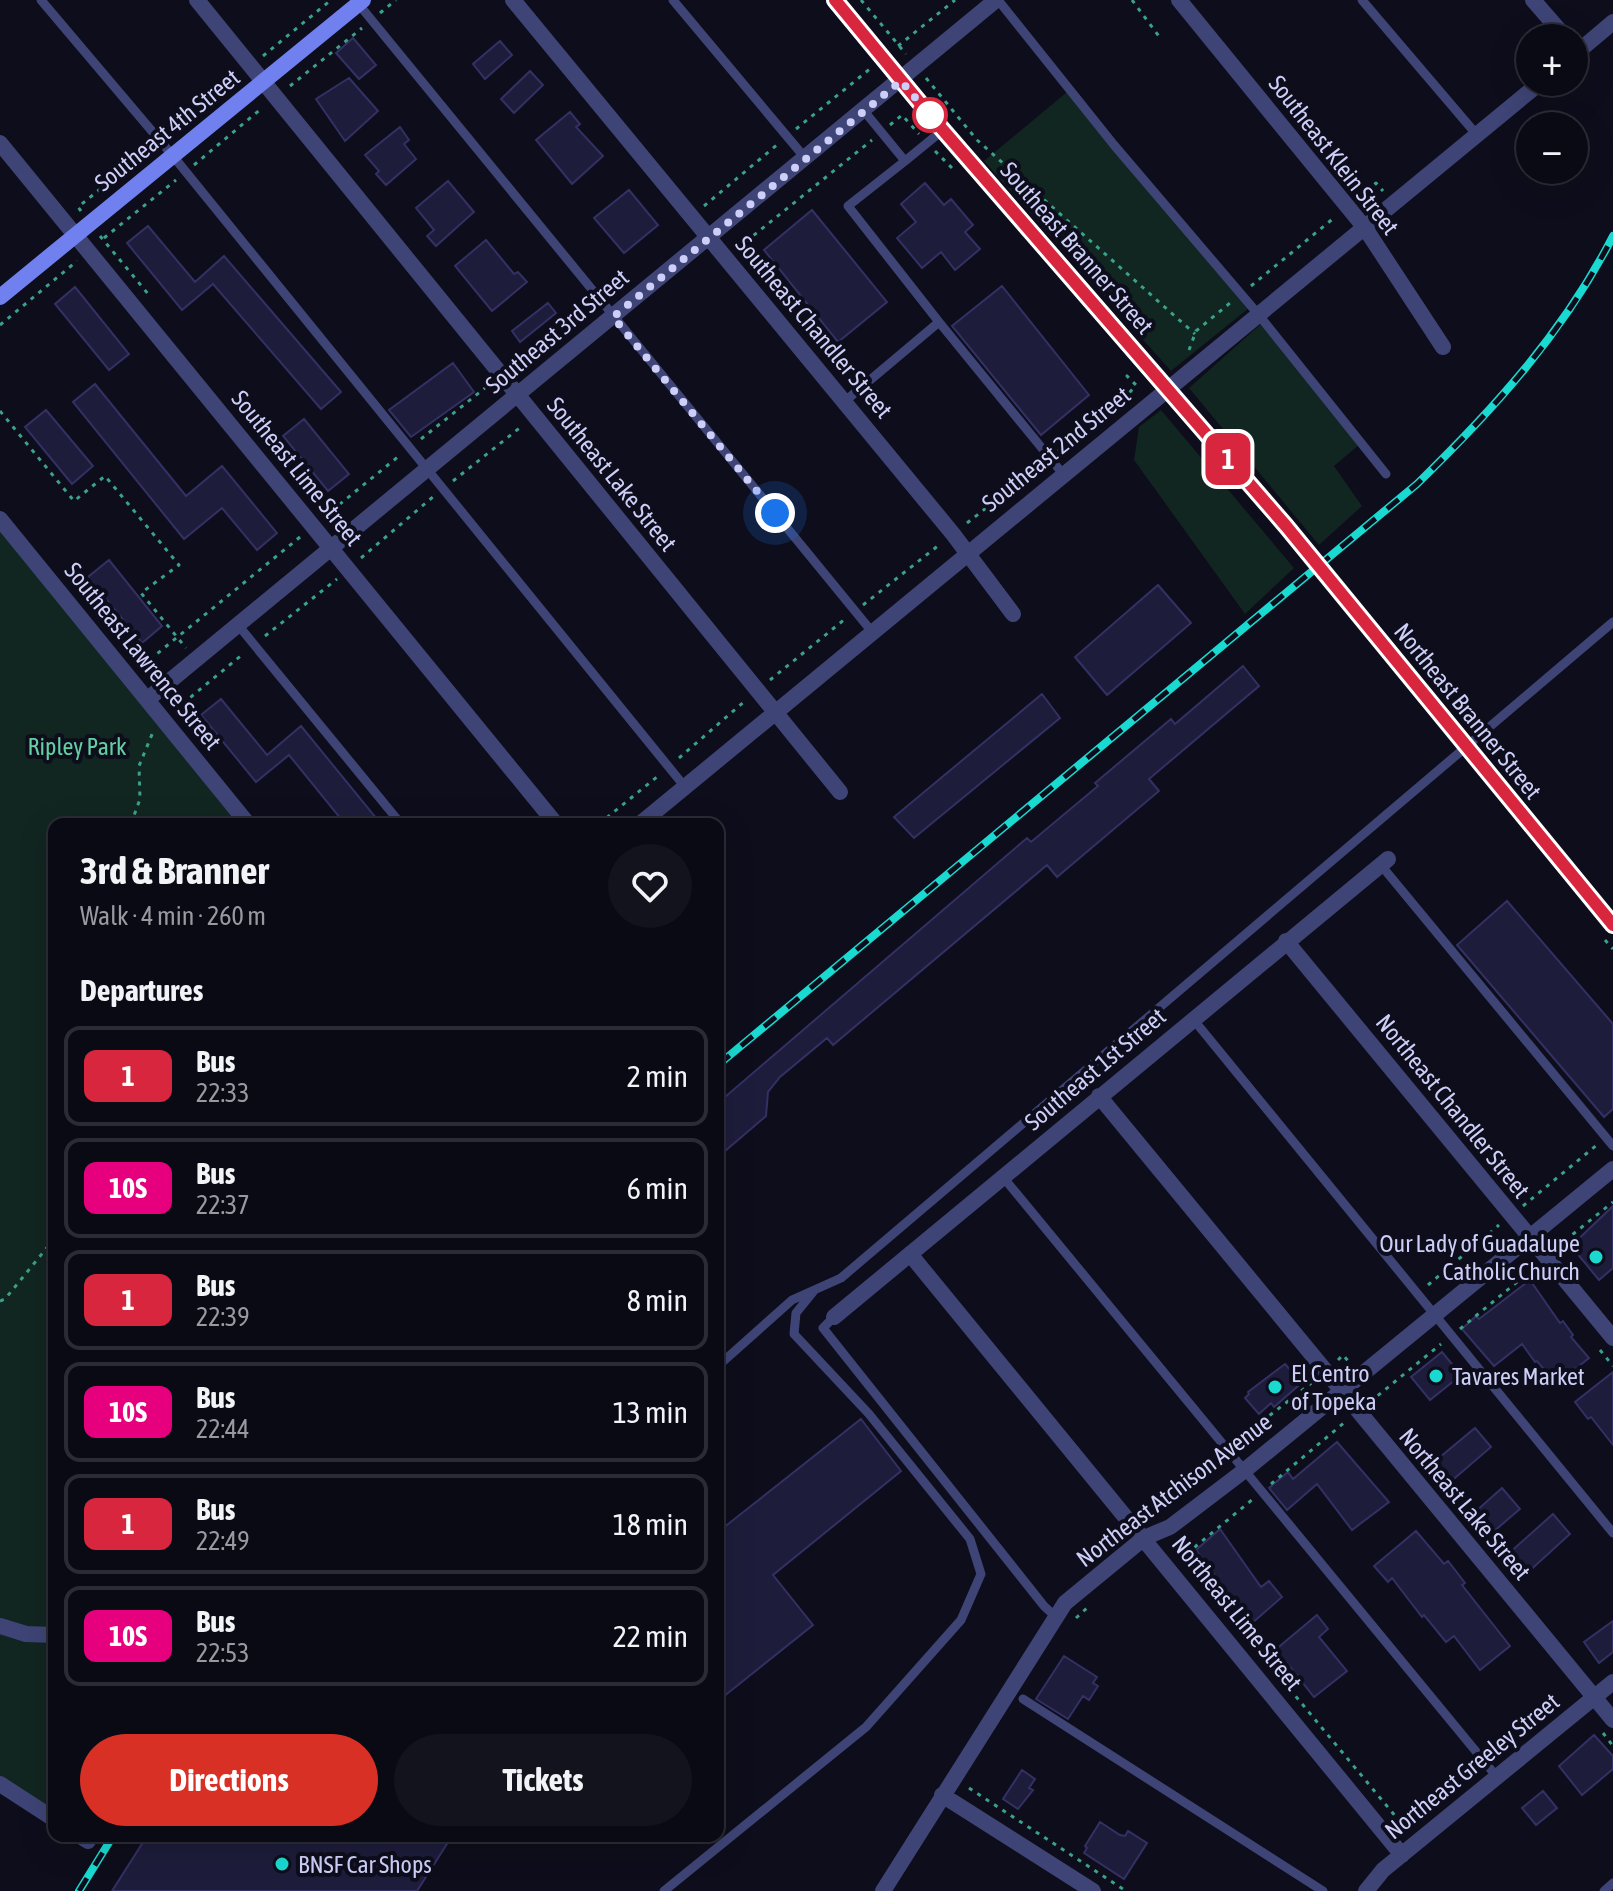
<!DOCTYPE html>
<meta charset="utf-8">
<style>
:root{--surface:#0a0a14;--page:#13131d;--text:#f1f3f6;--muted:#999aa0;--line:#2a2b34;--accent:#d93025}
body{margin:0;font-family:"Asap Condensed",sans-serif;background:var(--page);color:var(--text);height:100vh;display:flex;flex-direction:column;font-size:30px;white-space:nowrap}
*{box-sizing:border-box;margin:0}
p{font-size:26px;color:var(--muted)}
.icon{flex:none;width:44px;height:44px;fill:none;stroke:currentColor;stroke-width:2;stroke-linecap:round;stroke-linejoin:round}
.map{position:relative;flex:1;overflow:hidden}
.sheet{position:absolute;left:48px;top:818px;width:676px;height:1024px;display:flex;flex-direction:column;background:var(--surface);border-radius:16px;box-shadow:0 8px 32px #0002,0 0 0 2px var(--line)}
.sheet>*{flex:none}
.badge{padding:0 16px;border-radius:12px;font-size:28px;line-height:52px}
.fabs{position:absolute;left:1516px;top:24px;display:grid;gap:16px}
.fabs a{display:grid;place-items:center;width:72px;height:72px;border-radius:50%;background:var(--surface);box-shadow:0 8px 32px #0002,0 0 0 2px var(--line);font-size:40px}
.you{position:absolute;width:40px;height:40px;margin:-20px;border:6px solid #fff;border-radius:50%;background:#1a73e8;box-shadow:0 0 0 12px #1a73e833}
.map>.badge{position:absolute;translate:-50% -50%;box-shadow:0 0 0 4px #fff}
h2{padding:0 32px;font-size:30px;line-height:72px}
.round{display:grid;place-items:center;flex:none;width:84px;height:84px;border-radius:42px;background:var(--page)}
.head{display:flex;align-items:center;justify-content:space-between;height:136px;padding:0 32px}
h1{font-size:38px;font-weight:700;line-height:60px}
.action{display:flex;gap:16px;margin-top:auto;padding:16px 32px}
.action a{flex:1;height:92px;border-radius:48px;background:var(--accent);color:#fff;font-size:32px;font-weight:700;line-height:92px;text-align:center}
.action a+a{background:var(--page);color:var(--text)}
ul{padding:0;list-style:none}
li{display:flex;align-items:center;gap:24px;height:100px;margin:0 16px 12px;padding:0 16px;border:4px solid var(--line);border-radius:16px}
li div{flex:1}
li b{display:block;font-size:30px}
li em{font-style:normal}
li .badge{min-width:88px;font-weight:700;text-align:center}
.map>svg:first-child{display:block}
.green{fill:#112521}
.building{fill:#1d1c3a;stroke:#333064;stroke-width:2}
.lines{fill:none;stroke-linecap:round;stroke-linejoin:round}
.path{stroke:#3aa18b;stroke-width:3;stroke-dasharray:4 6;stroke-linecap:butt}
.lane{stroke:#3e4475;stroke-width:9}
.street{stroke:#3e4475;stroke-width:16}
.secondary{stroke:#7080ee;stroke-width:16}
.rail-casing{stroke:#19d9d0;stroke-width:8}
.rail{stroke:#0e0d1b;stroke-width:5;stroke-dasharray:15;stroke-linecap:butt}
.path-bridge{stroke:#3aa18b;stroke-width:3;stroke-dasharray:4 6;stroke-linecap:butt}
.secondary-bridge{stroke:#7080ee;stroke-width:16}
.line-casing{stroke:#fff;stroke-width:18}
.line{stroke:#d7263d;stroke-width:12}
.walk{stroke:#cecff9;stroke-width:8;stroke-dasharray:0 14.4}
.stop-dot{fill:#fff;stroke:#d7263d;stroke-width:4}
.poi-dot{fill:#19d9d0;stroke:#0e0d1b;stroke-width:3}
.labels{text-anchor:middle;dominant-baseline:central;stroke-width:8;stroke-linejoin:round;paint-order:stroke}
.street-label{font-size:24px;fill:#cecff9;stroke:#0e0d1b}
.park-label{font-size:24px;fill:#63d0a4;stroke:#0e0d1b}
.poi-label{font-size:24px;fill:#cecff9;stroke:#0e0d1b;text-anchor:start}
</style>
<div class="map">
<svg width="1613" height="1891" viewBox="0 0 1613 1891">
<rect width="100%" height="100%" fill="#0e0d1b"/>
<path class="green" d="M 1073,87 L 1249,308 L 1171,371 L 984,161 Z
M 1262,323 L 1359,445 L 1334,466 L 1362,506 L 1319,545 L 1189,388 Z
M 1161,410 L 1294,568 L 1245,614 L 1134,460 L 1139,427 Z
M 0,527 L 243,824 L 54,824 L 54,1819 L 0,1784 Z"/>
<path class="building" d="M 353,38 L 376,65 L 359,79 L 336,53 Z
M 500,41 L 512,55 L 485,79 L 473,64 Z
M 530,71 L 543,85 L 514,113 L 501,99 Z
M 349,78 L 378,111 L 345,141 L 316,99 Z
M 570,112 L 580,124 L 576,127 L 603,156 L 572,184 L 536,140 Z
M 400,127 L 409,140 L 404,144 L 416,159 L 386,185 L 376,174 L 379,171 L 365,155 Z
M 448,181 L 474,212 L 436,246 L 427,236 L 434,230 L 416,208 Z
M 925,183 L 944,205 L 951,199 L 973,225 L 965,232 L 980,249 L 955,270 L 941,252 L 922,268 L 897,238 L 916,222 L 901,204 Z
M 629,190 L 658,225 L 624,253 L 594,218 Z
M 812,210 L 887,302 L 838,342 L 764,250 Z
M 148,226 L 195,282 L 224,256 L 341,392 L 321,409 L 213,284 L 182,310 L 127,243 Z
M 486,240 L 514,274 L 518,272 L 527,282 L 492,311 L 455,266 Z
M 1002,286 L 1089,395 L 1041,435 L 952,326 Z
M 75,287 L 129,354 L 109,370 L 55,304 Z
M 548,303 L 556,313 L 520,342 L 512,331 Z
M 453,363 L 474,392 L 411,437 L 389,410 Z
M 95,384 L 186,496 L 222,466 L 277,533 L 257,550 L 222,508 L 184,539 L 73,402 Z
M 46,410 L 93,466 L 72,484 L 25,427 Z
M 304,419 L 349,474 L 328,491 L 283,436 Z
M 109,560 L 162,626 L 142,643 L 88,577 Z
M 1158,585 L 1191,623 L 1107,695 L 1075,657 Z
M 1243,666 L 1259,686 L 1149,779 L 1159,791 L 1057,877 L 1047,865 L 833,1045 L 827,1038 L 780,1077 L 768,1092 L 766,1116 L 718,1157 L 718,1103 L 1027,838 L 1031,842 L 1098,786 L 1095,783 L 1171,719 L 1175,724 Z
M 1042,694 L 1060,718 L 914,838 L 894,817 Z
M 221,699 L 267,755 L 301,726 L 381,824 L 345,824 L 289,755 L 256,782 L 201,715 Z
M 1507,901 L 1613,1024 L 1613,1109 L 1604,1117 L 1457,945 Z
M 1613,1206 L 1613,1268 L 1599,1280 L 1571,1246 Z
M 1530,1280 L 1560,1323 L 1563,1321 L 1573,1335 L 1571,1337 L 1589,1358 L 1556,1384 L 1537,1361 L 1535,1362 L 1522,1344 L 1494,1366 L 1462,1329 L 1476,1316 L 1479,1319 Z
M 1442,1352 L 1461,1375 L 1430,1400 L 1411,1377 Z
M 1285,1364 L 1292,1372 L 1295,1369 L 1305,1380 L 1274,1407 L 1271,1403 L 1259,1414 L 1245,1398 L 1249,1394 L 1248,1392 Z
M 1613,1372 L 1613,1445 L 1591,1417 L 1588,1419 L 1575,1402 Z
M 861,1419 L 901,1471 L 773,1575 L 813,1625 L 718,1701 L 718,1532 Z
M 1475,1428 L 1491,1447 L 1449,1483 L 1433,1463 Z
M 1337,1442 L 1389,1502 L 1352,1530 L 1317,1484 L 1287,1510 L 1269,1488 L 1288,1472 L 1293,1479 Z
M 1502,1488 L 1520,1509 L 1493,1532 L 1475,1512 Z
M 1553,1514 L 1570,1534 L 1526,1574 L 1508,1554 Z
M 1220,1529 L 1261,1587 L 1269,1581 L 1282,1597 L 1251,1624 L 1196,1550 Z
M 1416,1531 L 1444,1564 L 1448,1561 L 1465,1583 L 1462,1585 L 1510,1646 L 1480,1670 L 1454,1636 L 1446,1642 L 1424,1615 L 1422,1617 L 1392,1578 L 1388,1582 L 1374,1566 Z
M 1317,1615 L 1328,1629 L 1319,1637 L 1347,1671 L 1314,1697 L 1287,1663 L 1285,1665 L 1274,1651 Z
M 1613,1621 L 1613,1652 L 1599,1663 L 1584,1642 Z
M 1064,1656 L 1097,1677 L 1093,1683 L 1098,1686 L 1089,1700 L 1083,1696 L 1068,1719 L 1036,1699 Z
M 1594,1735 L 1613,1756 L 1613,1769 L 1582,1795 L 1559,1766 Z
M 1022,1770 L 1035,1779 L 1029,1788 L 1033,1790 L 1018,1809 L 1003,1799 Z
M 1543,1791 L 1557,1808 L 1536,1825 L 1522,1808 Z
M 1100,1822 L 1120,1835 L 1125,1836 L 1128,1831 L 1147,1843 L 1124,1879 L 1084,1853 L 1087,1848 L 1085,1846 Z
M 147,1836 L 452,1836 L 417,1891 L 112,1891 Z"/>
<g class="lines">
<path class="path" d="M 861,0 L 906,54
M 1132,0 L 1161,39
M 380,13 L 396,0
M 898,46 L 955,0
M 263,56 L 331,0
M 926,78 L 977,140 L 1195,334
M 290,86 L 362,28
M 890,125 L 902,115 L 919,134
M 796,129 L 871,68
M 170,132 L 238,76
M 935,151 L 955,171
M 194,165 L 262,108
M 1359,197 L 1376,183 L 1383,191
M 704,206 L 778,144
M 81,211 L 78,207 L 152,147
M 100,236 L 149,295
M 104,238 L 176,180
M 738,248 L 872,140
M 1251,286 L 1335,217
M 0,325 L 77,261
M 1189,350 L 1196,331 L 1230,303
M 1123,400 L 1136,385 L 1127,376 L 1132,371
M 0,411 L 74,501 L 105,476 L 179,565 L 141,593 L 186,648
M 421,439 L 490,384
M 1058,451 L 1123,400 L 1129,399
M 453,481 L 522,426
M 324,517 L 399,456
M 967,523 L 1040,466
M 361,558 L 434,496
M 863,605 L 939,545
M 265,636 L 337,579
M 142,666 L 300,537
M 770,680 L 845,619
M 175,710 L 243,654
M 679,758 L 746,700
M 131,824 L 140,799 L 139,766 L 153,732
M 599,824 L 658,776
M 1523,1206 L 1598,1144
M 1557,1247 L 1613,1202
M 1428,1285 L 1499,1225
M 0,1301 L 5,1299 L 54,1239
M 1460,1329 L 1534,1268
M 1600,1350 L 1613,1366
M 1338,1360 L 1343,1355 L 1349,1362
M 1370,1402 L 1441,1344
M 1238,1440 L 1314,1381
M 1271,1484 L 1345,1422
M 1145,1516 L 1216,1457
M 1180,1539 L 1189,1551
M 1179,1560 L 1253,1499
M 1076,1618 L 1088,1607
M 1283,1681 L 1406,1829
M 1603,1733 L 1613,1746
M 969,1788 L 1126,1891"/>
<path class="lane" d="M 41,0 L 173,156 L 685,787
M 673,0 L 806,159
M 998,0 L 1114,145 L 1258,314 L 1386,474
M 1362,0 L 1477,135
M 356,1 L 873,633
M 905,161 L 943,130
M 939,322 L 1063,474
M 844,402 L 939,322 L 848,206 L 905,161 L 864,111
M 238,625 L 401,824
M 1380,864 L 1613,1146
M 1193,1019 L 1613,1533
M 1003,1177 L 1497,1777
M 834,1317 L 823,1328 L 1044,1606 L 1056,1617
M 718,1366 L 792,1300 L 841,1278 L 1613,622
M 1023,1699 L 1323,1891
M 664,1891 L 866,1727 L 961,1620 L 981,1574 L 970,1539 L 869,1414 L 794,1334 L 796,1313 L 813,1292
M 1604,1891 L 1613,1883"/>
<path class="street" d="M 197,0 L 840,792
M 513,0 L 953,534 L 1013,614
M 1179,0 L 1365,228 L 1443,347
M 1533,0 L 1566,38
M 1574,55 L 1613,22
M 0,143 C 187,369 369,598 556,824
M 0,519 L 248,824
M 148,699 L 996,0
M 640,824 L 1541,82
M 1286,941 L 1613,1338
M 1099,1096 L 1613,1720
M 910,1254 L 1402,1855
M 834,1317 L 1388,859
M 0,1626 L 26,1634 L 54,1635
M 0,1784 L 54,1819
M 942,1795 L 1093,1891
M 80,1836 L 88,1841
M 883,1891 L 1065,1603 L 1144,1538 L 1170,1527 L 1245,1470 L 1613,1169
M 1366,1891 L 1383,1870 L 1613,1682"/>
<path class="secondary" d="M 834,0 L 901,81 L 1143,362
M 0,297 L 363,0
M 1193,419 L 1286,526"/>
<g class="rail-casing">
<path id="rail" d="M 718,1065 L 1417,484 C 1494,409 1564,332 1613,236
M 79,1891 L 113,1836"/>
</g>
<use href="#rail" class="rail"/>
<path class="path-bridge" d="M 1605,940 L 1613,949"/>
<path class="secondary-bridge" d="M 1143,362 L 1193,419
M 1286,526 L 1613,925"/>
</g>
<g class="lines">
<g class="line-casing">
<path id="line" d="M 835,0 L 929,114 L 1286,526 L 1613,925"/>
</g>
<use href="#line" class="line"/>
<path class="walk" d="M 775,513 L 613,317 L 901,81 L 930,115"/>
</g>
<circle class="stop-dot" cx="930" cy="115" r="16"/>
<g class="poi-dot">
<circle cx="1596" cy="1257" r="8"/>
<circle cx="1436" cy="1376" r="8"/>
<circle cx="1275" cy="1387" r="8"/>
<circle cx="282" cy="1864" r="8"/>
</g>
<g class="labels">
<g class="street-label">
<text transform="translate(167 130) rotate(-39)">Southeast 4th Street</text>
<text transform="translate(1334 155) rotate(52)">Southeast Klein Street</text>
<text transform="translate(1077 248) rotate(49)">Southeast Branner Street</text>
<text transform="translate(814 327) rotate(50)">Southeast Chandler Street</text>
<text transform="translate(557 331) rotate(-40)">Southeast 3rd Street</text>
<text transform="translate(1056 449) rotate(-39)">Southeast 2nd Street</text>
<text transform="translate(297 468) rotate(51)">Southeast Lime Street</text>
<text transform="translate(612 474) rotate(51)">Southeast Lake Street</text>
<text transform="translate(143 656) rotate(51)">Southeast Lawrence Street</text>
<text transform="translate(1468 711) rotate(51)">Northeast Branner Street</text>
<text transform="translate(1095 1069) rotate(-40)">Southeast 1st Street</text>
<text transform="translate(1453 1106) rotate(51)">Northeast Chandler Street</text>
<text transform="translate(1174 1490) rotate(-37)">Northeast Atchison Avenue</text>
<text transform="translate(1465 1504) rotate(50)">Northeast Lake Street</text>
<text transform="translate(1237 1613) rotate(51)">Northeast Lime Street</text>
<text transform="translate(1472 1766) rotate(-39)">Northeast Greeley Street</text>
</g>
<g class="park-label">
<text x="77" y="746">Ripley Park</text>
</g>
<g class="poi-label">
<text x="1580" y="1243" text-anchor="end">Our Lady of Guadalupe<tspan x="1580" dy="28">Catholic Church</tspan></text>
<text x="1291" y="1373">El Centro<tspan x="1291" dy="28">of Topeka</tspan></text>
<text x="1452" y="1376">Tavares Market</text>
<text x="298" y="1864">BNSF Car Shops</text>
</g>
</g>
</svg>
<div class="fabs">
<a>+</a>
<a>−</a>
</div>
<div class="you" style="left:775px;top:513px"></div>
<b class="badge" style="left:1228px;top:459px;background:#d7263d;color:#fff">1</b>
<section class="sheet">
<div class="head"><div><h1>3rd &amp; Branner</h1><p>Walk · 4 min · 260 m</p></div><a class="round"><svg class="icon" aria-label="heart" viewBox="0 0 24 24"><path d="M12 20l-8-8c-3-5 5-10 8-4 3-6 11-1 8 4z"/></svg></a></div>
<h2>Departures</h2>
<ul>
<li><span class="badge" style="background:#d7263d;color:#fff">1</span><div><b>Bus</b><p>22:33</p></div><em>2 min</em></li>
<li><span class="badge" style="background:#e6007e;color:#fff">10S</span><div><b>Bus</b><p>22:37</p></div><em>6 min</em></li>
<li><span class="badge" style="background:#d7263d;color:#fff">1</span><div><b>Bus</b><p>22:39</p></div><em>8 min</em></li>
<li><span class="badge" style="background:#e6007e;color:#fff">10S</span><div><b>Bus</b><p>22:44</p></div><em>13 min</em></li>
<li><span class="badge" style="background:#d7263d;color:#fff">1</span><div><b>Bus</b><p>22:49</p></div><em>18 min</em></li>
<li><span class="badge" style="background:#e6007e;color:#fff">10S</span><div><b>Bus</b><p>22:53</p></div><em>22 min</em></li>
</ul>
<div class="action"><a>Directions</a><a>Tickets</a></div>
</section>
</div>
